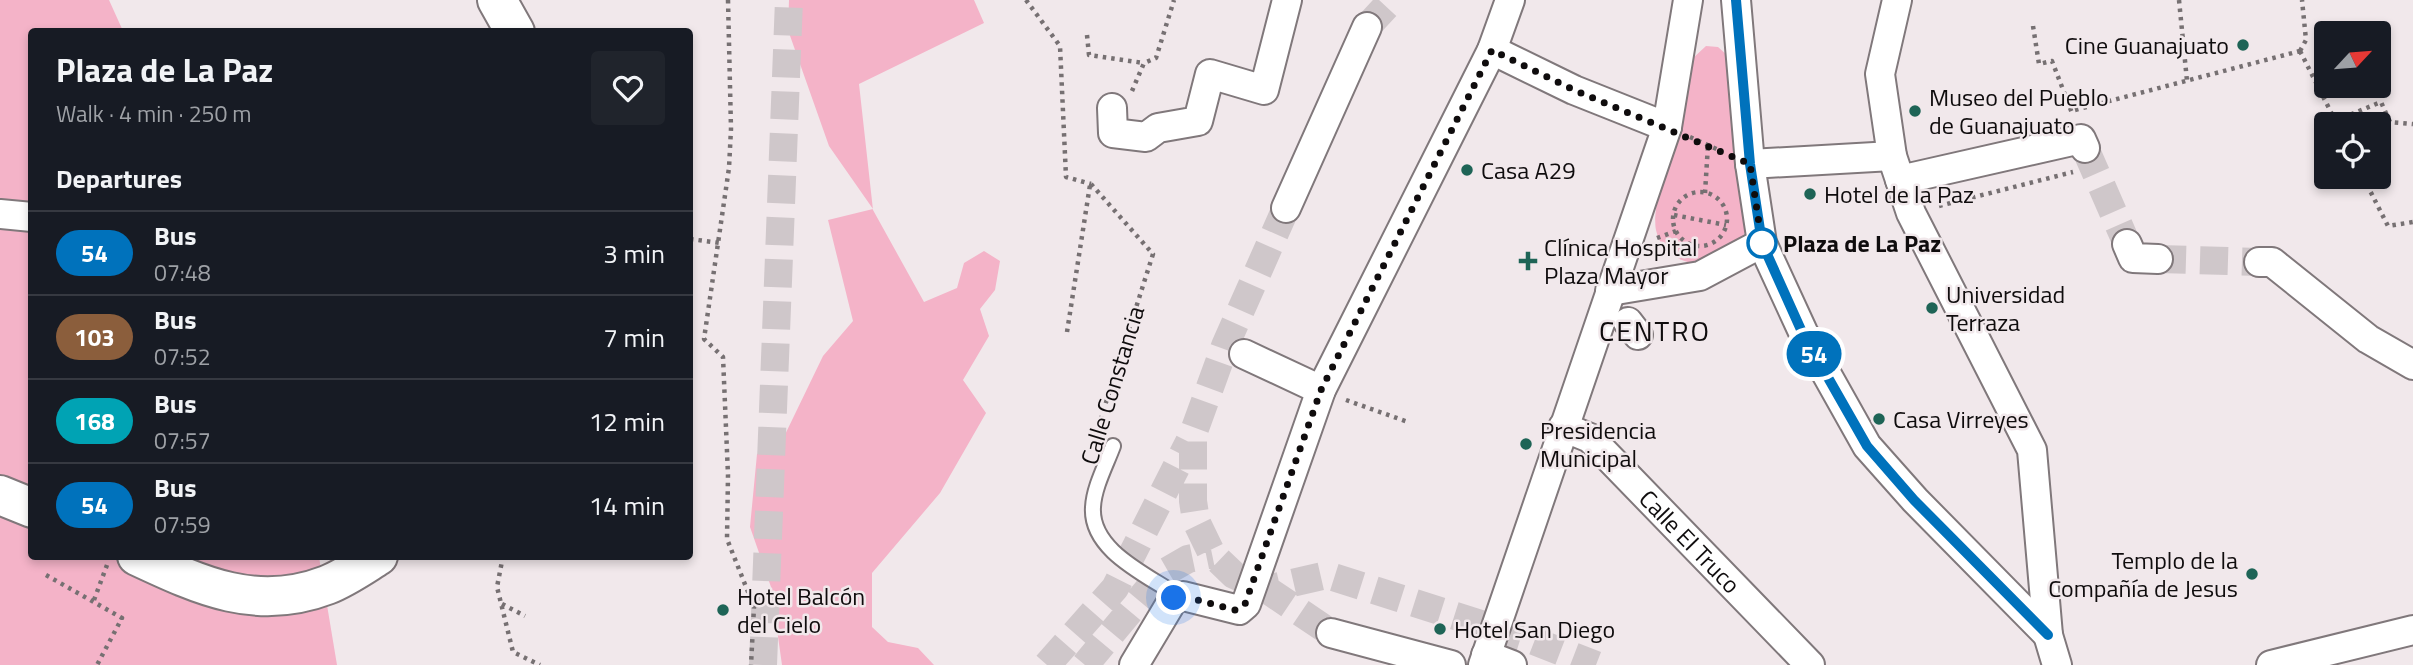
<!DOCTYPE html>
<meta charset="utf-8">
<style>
:root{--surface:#171b24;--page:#20242c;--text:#f1f3f6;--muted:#9ea1a6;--line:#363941}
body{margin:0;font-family:"Titillium Web",sans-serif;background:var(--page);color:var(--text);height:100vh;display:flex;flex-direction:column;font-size:26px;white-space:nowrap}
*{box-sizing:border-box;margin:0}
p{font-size:23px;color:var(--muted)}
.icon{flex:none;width:38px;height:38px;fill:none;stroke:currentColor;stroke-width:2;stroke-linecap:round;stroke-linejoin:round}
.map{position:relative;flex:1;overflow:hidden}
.panel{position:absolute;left:28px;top:28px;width:665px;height:532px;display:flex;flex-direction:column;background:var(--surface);border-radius:7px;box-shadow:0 4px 10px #0003}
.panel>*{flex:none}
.badge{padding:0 14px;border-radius:23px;font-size:24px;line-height:46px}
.needle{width:46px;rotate:64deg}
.buttons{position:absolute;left:2314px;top:21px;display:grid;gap:14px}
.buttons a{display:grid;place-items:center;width:77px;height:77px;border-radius:7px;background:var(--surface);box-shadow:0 4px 10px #0003;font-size:35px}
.you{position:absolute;width:35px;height:35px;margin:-18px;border:5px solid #fff;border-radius:50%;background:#1a73e8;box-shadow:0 0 0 10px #1a73e833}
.map>.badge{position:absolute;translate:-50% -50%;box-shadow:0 0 0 4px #fff}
h2{padding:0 28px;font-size:26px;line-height:63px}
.round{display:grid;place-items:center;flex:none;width:74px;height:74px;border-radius:7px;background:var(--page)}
.overview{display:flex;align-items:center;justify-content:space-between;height:119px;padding:0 28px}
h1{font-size:33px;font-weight:700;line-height:52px}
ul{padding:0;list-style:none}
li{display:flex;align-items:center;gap:21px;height:84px;padding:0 28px;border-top:2px solid var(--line)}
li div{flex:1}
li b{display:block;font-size:26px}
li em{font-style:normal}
li .badge{min-width:77px;font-weight:700;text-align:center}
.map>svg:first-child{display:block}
.green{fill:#f4b3c8}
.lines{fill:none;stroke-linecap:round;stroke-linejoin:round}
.street-tunnel{stroke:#cfc7ca;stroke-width:28;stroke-dasharray:28 14;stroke-linecap:butt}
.lane-casing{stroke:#80787b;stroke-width:18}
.street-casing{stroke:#80787b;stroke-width:32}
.secondary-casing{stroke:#80787b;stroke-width:42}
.path{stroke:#767072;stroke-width:4.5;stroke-dasharray:3.5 5;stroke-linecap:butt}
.lane{stroke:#fff;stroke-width:14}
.street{stroke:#fff;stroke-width:28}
.secondary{stroke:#fff;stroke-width:38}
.line-casing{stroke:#fff;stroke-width:16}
.line{stroke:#0072bc;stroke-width:10}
.walk{stroke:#0f0c0d;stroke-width:7;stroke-dasharray:0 12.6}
.poi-dot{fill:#1e6456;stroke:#f1e8eb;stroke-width:2.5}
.stop-dot{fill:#fff;stroke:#0072bc;stroke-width:3.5}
.labels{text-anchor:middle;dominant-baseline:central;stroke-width:5;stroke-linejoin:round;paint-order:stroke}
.poi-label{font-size:24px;fill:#0f0c0d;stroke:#f1e8eb;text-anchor:start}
.stop-label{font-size:24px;font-weight:bold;fill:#0f0c0d;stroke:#f1e8eb;text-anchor:start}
.street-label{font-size:24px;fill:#0f0c0d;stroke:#f1e8eb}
.quarter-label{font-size:28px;letter-spacing:2px;fill:#0f0c0d;stroke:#f1e8eb}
</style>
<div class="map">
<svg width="2413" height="665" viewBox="0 0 2413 665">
<rect width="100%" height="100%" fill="#f1e8eb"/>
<path class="green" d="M 0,0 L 109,0 L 123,31 L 32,32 L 32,556 L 319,557 L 337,665 L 0,665 Z
M 789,0 L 974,0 L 984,23 L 859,84 L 873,210 L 924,302 L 957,288 L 964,263 L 984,251 L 1000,261 L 995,290 L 980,309 L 989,336 L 963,380 L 986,413 L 940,493 L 872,573 L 872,627 L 888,642 L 918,648 L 934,665 L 782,665 L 771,587 L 750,527 L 757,454 L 779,447 L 823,356 L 853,321 L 828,220 L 873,209 L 829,146 L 788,30 Z
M 1706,46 L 1718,47 L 1728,56 L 1746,229 L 1740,244 L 1699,265 C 1678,261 1661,252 1656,230 C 1650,205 1684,91 1692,59 Z"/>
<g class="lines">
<path class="street-tunnel" d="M 1367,27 L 1392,0
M 2085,148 L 2127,244
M 1286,208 L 1225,346 L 1193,434 L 1193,501 L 1196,521 L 1212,554 L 1234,575 L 1266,589 L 1327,575 L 1531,640 L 1596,665
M 2158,259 L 2259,262
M 1266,589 L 1331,633
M 763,665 L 789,0
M 1047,665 L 1115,588 L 1189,442
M 1085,665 L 1160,575 L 1188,559 L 1212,554"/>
<g class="lane-casing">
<path id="lane" d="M 1113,446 C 1106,465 1094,487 1093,507 C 1090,551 1148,575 1178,596"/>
</g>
<g class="street-casing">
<g id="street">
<path d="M 1736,0 L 1750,164 L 1762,243 L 1803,332 L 1867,446 L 1915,500 L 2048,635"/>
<path d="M 1897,0 L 1880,74 L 1892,156 L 1911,213 L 2032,450 L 2048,635 L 2057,665"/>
<path d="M 1492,50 L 1574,90 L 1667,127"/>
<path d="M 1112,108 L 1113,133 L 1146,137 L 1158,128 L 1198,121 L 1210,74 L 1264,90 L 1287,0"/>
<path d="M 1750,164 L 1892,156"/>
<path d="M 1900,180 L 2081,139 L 2085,148"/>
<path d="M 1286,208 L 1367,27"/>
<path d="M 0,214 L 32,217"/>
<path d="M 2127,244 L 2133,258 L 2158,259"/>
<path d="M 2259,262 L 2272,262 L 2368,339 L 2413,365"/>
<path d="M 1610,291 L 1700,276 L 1762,243"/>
<path d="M 1628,322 L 1638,335"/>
<path d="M 1244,354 L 1321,390"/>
<path id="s1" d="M 1563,427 L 1590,438 L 1810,665"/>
<path d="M 1331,633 L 1451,665"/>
<path d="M 1486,655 L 1512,665"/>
<path d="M 1134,665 L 1174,598 L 1183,596 L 1239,610 L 1246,604 L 1321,390 L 1492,50 L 1510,0"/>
<path d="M 1483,665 L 1667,127 L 1688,0"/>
<path d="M 2271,665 L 2413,630"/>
</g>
</g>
<g class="secondary-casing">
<path id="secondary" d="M 497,0 L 515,32
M 0,495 L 32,508
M 137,556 C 201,586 257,612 327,585 C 345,578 362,566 378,556"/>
</g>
<path class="path" d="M 728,0 L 731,129 L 729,168 L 704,339 L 723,357 L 728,475 L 727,539 L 754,607 L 751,665
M 1026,0 L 1060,46 L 1066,177 L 1091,184
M 2179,0 L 2187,81
M 2033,26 L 2039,64 L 2052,61 L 2072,113
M 1087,35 L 1089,55 L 1144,63
M 2300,51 L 2337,124
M 2300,51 L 2306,40 L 2302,0
M 1132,91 L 1144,63 L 1156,58 L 1174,0
M 2075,110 L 2300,51
M 2335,121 L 2381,102 L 2390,122 L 2413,124
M 1690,137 L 1721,151
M 2363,177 L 2388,226 L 2413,222
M 1091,184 L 1153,254 L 1096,434
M1673 219a27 27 0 1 1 54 0a27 27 0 1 1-54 0Z
M 1705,193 L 1708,145
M 1939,206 L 2073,172
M 1674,215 L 1726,225
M 1657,238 L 1676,231
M 690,239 L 720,243
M 1067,332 L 1090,185
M 1346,400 L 1408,422
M 503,556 L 497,587 L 513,652 L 540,665
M 46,575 L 122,618 L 97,665
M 94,600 L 107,565
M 502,604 L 525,616"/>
<use href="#lane" class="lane"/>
<use href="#street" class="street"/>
<use href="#secondary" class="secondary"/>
</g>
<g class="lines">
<g class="line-casing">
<path id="line" d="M 1736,0 L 1750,164 L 1762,243 L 1802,332 L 1867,446 L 1914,500 L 2048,635"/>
</g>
<use href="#line" class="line"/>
<path class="walk" d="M 1174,598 L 1182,596 L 1235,610 L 1245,604 L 1321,390 L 1492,50 L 1574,90 L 1750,164 L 1762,243"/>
</g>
<g class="poi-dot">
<circle cx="2243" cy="45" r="7"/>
<circle cx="1915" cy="111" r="7"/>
<circle cx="1467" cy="170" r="7"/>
<circle cx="1810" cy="194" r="7"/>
<path d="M1524.5 250.5h7v7h7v7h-7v7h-7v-7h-7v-7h7z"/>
<circle cx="1932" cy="308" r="7"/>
<circle cx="1879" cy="419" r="7"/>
<circle cx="1526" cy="444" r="7"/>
<circle cx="2252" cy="574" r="7"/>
<circle cx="723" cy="610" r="7"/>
<circle cx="1440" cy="629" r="7"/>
</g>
<circle class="stop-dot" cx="1762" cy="243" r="14"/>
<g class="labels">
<g class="poi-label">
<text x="2229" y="45" text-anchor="end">Cine Guanajuato</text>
<text x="1929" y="97">Museo del Pueblo<tspan x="1929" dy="28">de Guanajuato</tspan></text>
<text x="1481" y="170">Casa A29</text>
<text x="1824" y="194">Hotel de la Paz</text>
<text x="1544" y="247">Clínica Hospital<tspan x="1544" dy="28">Plaza Mayor</tspan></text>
<text x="1946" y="294">Universidad<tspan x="1946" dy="28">Terraza</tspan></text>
<text x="1893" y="419">Casa Virreyes</text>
<text x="1540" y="430">Presidencia<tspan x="1540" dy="28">Municipal</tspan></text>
<text x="2238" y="560" text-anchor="end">Templo de la<tspan x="2238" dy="28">Compañía de Jesus</tspan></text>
<text x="737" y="596">Hotel Balcón<tspan x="737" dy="28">del Cielo</tspan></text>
<text x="1454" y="629">Hotel San Diego</text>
</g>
<g class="stop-label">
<text x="1783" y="243">Plaza de La Paz</text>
</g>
<g class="street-label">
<text transform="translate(1112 385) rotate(-73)">Calle Constancia</text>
<text stroke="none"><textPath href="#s1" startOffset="173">Calle El Truco</textPath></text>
</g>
<g class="quarter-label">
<text x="1655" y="330">CENTRO</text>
</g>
</g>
</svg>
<div class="buttons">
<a><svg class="needle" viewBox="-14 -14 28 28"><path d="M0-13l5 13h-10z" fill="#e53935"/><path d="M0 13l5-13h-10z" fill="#9ea1a6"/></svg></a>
<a><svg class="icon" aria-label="locate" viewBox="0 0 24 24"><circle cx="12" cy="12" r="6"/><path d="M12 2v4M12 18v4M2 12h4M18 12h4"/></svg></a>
</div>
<div class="you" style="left:1174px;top:598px"></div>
<b class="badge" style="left:1814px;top:354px;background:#0072bc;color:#fff">54</b>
<section class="panel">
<div class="overview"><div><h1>Plaza de La Paz</h1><p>Walk · 4 min · 250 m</p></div><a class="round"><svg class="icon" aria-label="heart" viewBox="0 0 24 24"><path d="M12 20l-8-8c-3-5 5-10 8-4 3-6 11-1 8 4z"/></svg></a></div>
<h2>Departures</h2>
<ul>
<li><span class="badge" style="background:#0072bc;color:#fff">54</span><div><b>Bus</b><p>07:48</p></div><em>3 min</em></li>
<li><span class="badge" style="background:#8b5e3c;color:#fff">103</span><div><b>Bus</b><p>07:52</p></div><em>7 min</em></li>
<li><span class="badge" style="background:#00a3b4;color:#fff">168</span><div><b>Bus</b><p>07:57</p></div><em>12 min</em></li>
<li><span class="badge" style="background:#0072bc;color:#fff">54</span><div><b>Bus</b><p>07:59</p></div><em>14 min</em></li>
</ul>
</section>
</div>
